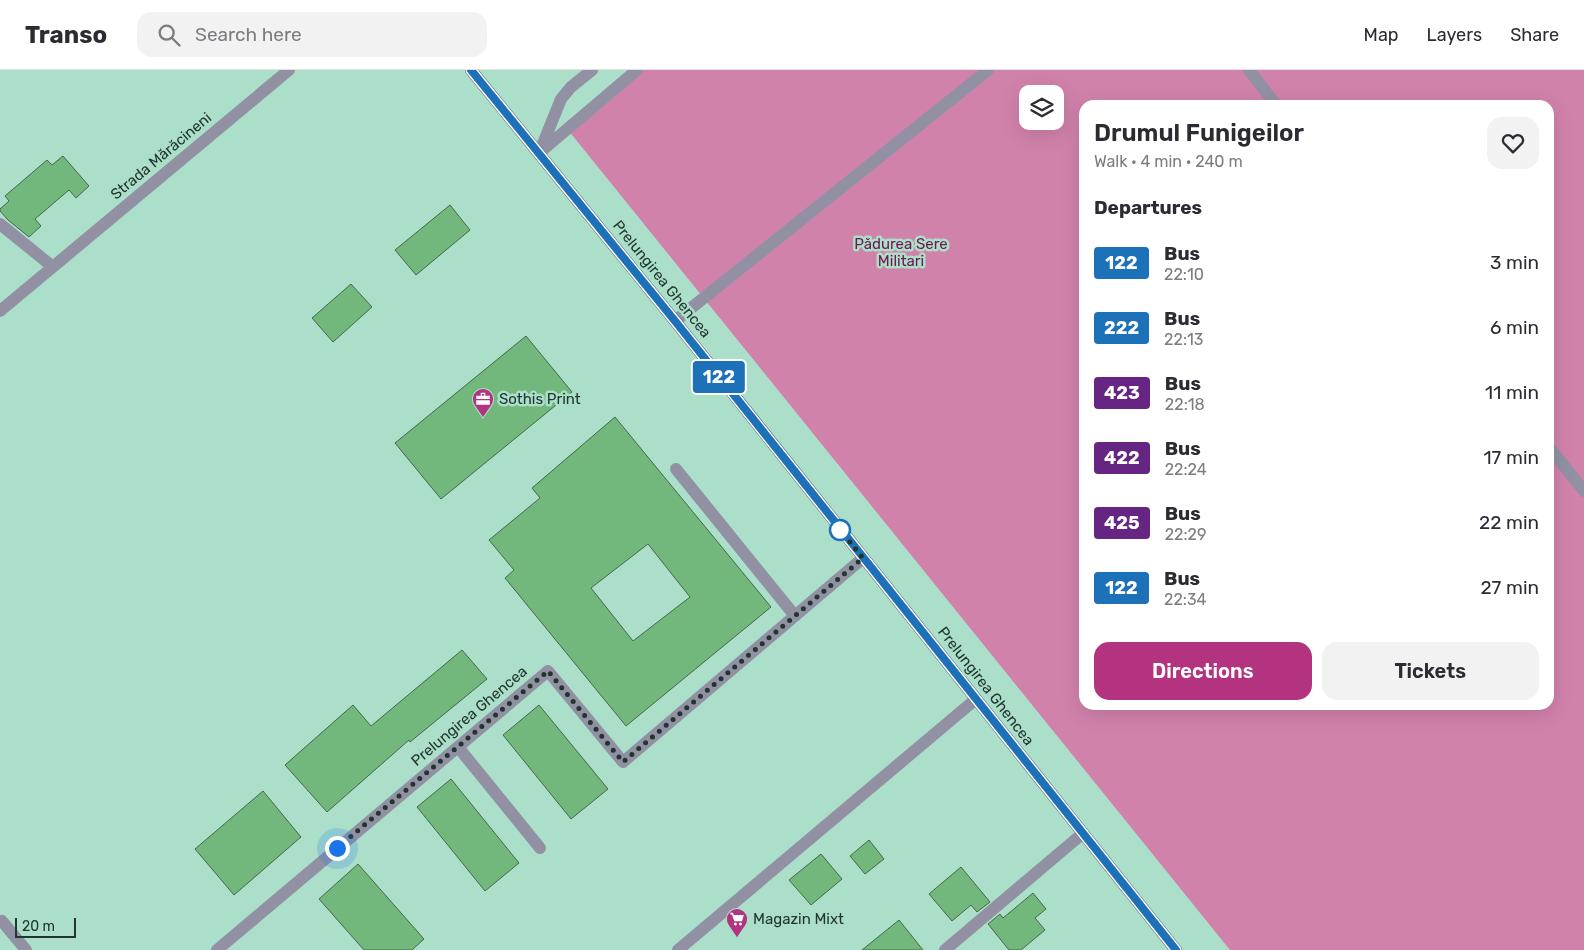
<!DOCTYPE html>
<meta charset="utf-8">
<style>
:root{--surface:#fff;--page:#f2f2f3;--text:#2b2b33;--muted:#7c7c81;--line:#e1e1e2;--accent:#b33380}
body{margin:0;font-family:Rubik,sans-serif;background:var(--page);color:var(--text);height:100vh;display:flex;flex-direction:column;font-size:19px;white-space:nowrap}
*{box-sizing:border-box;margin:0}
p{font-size:16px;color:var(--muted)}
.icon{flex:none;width:28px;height:28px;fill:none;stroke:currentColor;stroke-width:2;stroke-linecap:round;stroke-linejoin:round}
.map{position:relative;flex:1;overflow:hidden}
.details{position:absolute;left:1079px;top:30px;width:475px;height:610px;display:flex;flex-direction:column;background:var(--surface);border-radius:15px;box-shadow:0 5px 20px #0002}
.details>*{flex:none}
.badge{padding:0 10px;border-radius:4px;font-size:18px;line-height:32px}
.buttons{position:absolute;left:1019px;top:15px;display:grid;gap:10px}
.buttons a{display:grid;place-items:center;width:45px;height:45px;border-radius:10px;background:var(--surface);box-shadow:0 5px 20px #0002;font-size:25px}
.scale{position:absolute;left:15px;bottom:12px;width:61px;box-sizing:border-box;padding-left:5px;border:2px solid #21362e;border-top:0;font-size:14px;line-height:18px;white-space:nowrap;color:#21362e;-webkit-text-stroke:4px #abdfc9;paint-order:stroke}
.you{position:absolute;width:25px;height:25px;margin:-12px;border:4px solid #fff;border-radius:50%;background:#1a73e8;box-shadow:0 0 0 8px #1a73e833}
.map>.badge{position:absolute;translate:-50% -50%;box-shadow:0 0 0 2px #fff}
h2{padding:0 15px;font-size:19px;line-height:45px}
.round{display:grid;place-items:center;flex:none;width:52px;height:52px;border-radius:15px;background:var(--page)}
.overview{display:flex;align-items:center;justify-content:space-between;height:85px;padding:0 15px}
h1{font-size:24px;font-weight:600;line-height:38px}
.primary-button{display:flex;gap:10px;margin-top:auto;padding:10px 15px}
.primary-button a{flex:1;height:58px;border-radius:15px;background:var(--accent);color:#fff;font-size:20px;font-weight:600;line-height:58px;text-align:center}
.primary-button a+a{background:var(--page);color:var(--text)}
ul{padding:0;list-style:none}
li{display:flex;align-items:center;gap:15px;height:65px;padding:0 15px}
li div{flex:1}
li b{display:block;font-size:19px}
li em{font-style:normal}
li .badge{min-width:55px;font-weight:700;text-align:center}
header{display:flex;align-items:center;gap:30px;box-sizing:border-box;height:70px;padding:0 25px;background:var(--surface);border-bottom:1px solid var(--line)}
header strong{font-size:24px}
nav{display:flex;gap:28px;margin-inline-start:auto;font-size:18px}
.search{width:350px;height:45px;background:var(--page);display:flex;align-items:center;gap:12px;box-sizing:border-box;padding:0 18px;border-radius:15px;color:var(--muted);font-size:19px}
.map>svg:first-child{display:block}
.forest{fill:#d182ab;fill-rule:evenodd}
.building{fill:#72b77c;stroke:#46684a;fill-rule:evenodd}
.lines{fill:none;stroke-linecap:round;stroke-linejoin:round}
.minor{stroke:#9191a3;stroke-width:12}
.major{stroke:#5d5b7b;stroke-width:12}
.line-casing{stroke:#fff;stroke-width:11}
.line{stroke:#1d71b8;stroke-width:8}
.walk{stroke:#21362e;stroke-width:5;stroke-dasharray:0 9}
.stop-dot{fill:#fff;stroke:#1d71b8;stroke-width:2.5}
.labels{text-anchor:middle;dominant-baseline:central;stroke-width:5;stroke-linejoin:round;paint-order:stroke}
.street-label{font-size:15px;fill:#21362e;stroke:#abdfc9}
.park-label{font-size:15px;fill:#73154f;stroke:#abdfc9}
.poi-label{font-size:15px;fill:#21362e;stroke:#abdfc9;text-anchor:start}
</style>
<header>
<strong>Transo</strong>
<div class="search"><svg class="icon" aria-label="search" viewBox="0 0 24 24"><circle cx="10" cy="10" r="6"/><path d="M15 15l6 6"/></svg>Search here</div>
<nav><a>Map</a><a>Layers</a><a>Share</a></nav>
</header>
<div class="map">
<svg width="1584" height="880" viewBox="0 0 1584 880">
<rect width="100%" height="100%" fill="#abdfc9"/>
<path class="forest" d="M 628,0 L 1584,0 L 1584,880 L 1230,880 L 564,55 ZM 1028,24 L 1055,24 L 1055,51 L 1028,51 ZM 1084,35 L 1549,35 L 1549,635 L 1084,635 Z"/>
<path class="building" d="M 63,86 L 89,116 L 76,128 L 69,120 L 35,149 L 41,156 L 29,167 L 8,150 L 0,141 L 0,139 L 9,131 L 5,126 L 47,90 L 52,95 Z
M 450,135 L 470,160 L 416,205 L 395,180 Z
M 351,214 L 372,237 L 333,272 L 312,248 Z
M 526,266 L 572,322 L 441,429 L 395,373 Z
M 615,347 L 771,537 L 626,656 L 505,508 L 514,500 L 489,470 L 540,428 L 532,418 ZM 648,474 L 690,527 L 633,571 L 591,518 Z
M 462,580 L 487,609 L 410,672 L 409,670 L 327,742 L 285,695 L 353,635 L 371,656 Z
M 539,635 L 608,719 L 571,749 L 503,665 Z
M 451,709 L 519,793 L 485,821 L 417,737 Z
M 263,721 L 301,767 L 234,825 L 195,779 Z
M 869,770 L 884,789 L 865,804 L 850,786 Z
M 821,784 L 842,809 L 811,835 L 789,810 Z
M 358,794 L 424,869 L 412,880 L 364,880 L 319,829 Z
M 961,797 L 990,832 L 977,842 L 971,835 L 952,851 L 929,824 Z
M 1033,823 L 1046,839 L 1035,848 L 1045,860 L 1021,880 L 1009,880 L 988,854 L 1000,844 L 1003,848 Z
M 899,850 L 923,880 L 862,880 Z"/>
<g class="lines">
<path class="minor" d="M 1249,0 L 1276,35
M 540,81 L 561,29 L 571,17 L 592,0
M 539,83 L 637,0
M 0,154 L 53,197
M 0,241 L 289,0
M 675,251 L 988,0
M 1549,377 L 1584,421
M 676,399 L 795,546
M 458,677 L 540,778
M 0,852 L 2,851 L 26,880
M 217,880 L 548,601 L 623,692 L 863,488
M 678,880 L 976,629
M 945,880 L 1082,764"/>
<path class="major" d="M 471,0 L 675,251 L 1176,880"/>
</g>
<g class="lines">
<g class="line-casing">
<path id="line" d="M 471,0 L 675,251 L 1176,880"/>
</g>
<use href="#line" class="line"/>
<path class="walk" d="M 337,778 L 548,601 L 623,692 L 863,488 L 840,460"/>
</g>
<defs>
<g id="office-pin" transform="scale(1.125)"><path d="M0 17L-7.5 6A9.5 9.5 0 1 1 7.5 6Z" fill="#b33380" stroke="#abdfc9"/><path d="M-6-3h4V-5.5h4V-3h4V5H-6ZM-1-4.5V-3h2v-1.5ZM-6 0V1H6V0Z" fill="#fff"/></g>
<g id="supermarket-pin" transform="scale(1.125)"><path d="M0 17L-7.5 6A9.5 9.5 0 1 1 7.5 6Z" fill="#b33380" stroke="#abdfc9"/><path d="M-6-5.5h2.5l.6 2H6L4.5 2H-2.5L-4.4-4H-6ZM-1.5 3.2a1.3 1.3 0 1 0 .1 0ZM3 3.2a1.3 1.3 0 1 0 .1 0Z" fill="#fff"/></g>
</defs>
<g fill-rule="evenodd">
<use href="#office-pin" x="483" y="329"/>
<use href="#supermarket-pin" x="737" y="849"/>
</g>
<circle class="stop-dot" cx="840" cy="460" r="10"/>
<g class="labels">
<g class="street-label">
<text transform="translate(161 86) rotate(-40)">Strada Mărăcineni</text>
<text transform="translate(662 209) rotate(51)">Prelungirea Ghencea</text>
<text transform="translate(986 616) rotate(52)">Prelungirea Ghencea</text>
<text transform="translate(469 646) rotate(-40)">Prelungirea Ghencea</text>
</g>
<g class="park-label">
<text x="901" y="174">Pădurea Sere<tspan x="901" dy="17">Militari</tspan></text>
</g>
<g class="poi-label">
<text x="499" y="329">Sothis Print</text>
<text x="753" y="849">Magazin Mixt</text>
</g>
</g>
</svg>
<div class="buttons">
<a><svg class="icon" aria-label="layers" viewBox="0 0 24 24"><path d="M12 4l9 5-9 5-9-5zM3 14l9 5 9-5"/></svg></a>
</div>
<div class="scale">20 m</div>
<div class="you" style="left:337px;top:778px"></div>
<b class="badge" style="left:719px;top:307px;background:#1d71b8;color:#fff">122</b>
<section class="details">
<div class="overview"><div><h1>Drumul Funigeilor</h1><p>Walk · 4 min · 240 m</p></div><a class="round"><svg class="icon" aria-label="heart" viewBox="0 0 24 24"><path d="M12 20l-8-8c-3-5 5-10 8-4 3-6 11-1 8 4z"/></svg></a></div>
<h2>Departures</h2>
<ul>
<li><span class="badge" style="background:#1d71b8;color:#fff">122</span><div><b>Bus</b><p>22:10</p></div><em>3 min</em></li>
<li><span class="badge" style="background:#1d71b8;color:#fff">222</span><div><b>Bus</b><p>22:13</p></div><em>6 min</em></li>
<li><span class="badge" style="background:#662483;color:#fff">423</span><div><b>Bus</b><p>22:18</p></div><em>11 min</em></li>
<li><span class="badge" style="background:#662483;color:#fff">422</span><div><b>Bus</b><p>22:24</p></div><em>17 min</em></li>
<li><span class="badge" style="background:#662483;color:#fff">425</span><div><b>Bus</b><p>22:29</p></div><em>22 min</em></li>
<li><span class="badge" style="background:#1d71b8;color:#fff">122</span><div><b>Bus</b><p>22:34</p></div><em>27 min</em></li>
</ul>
<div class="primary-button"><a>Directions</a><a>Tickets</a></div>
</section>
</div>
